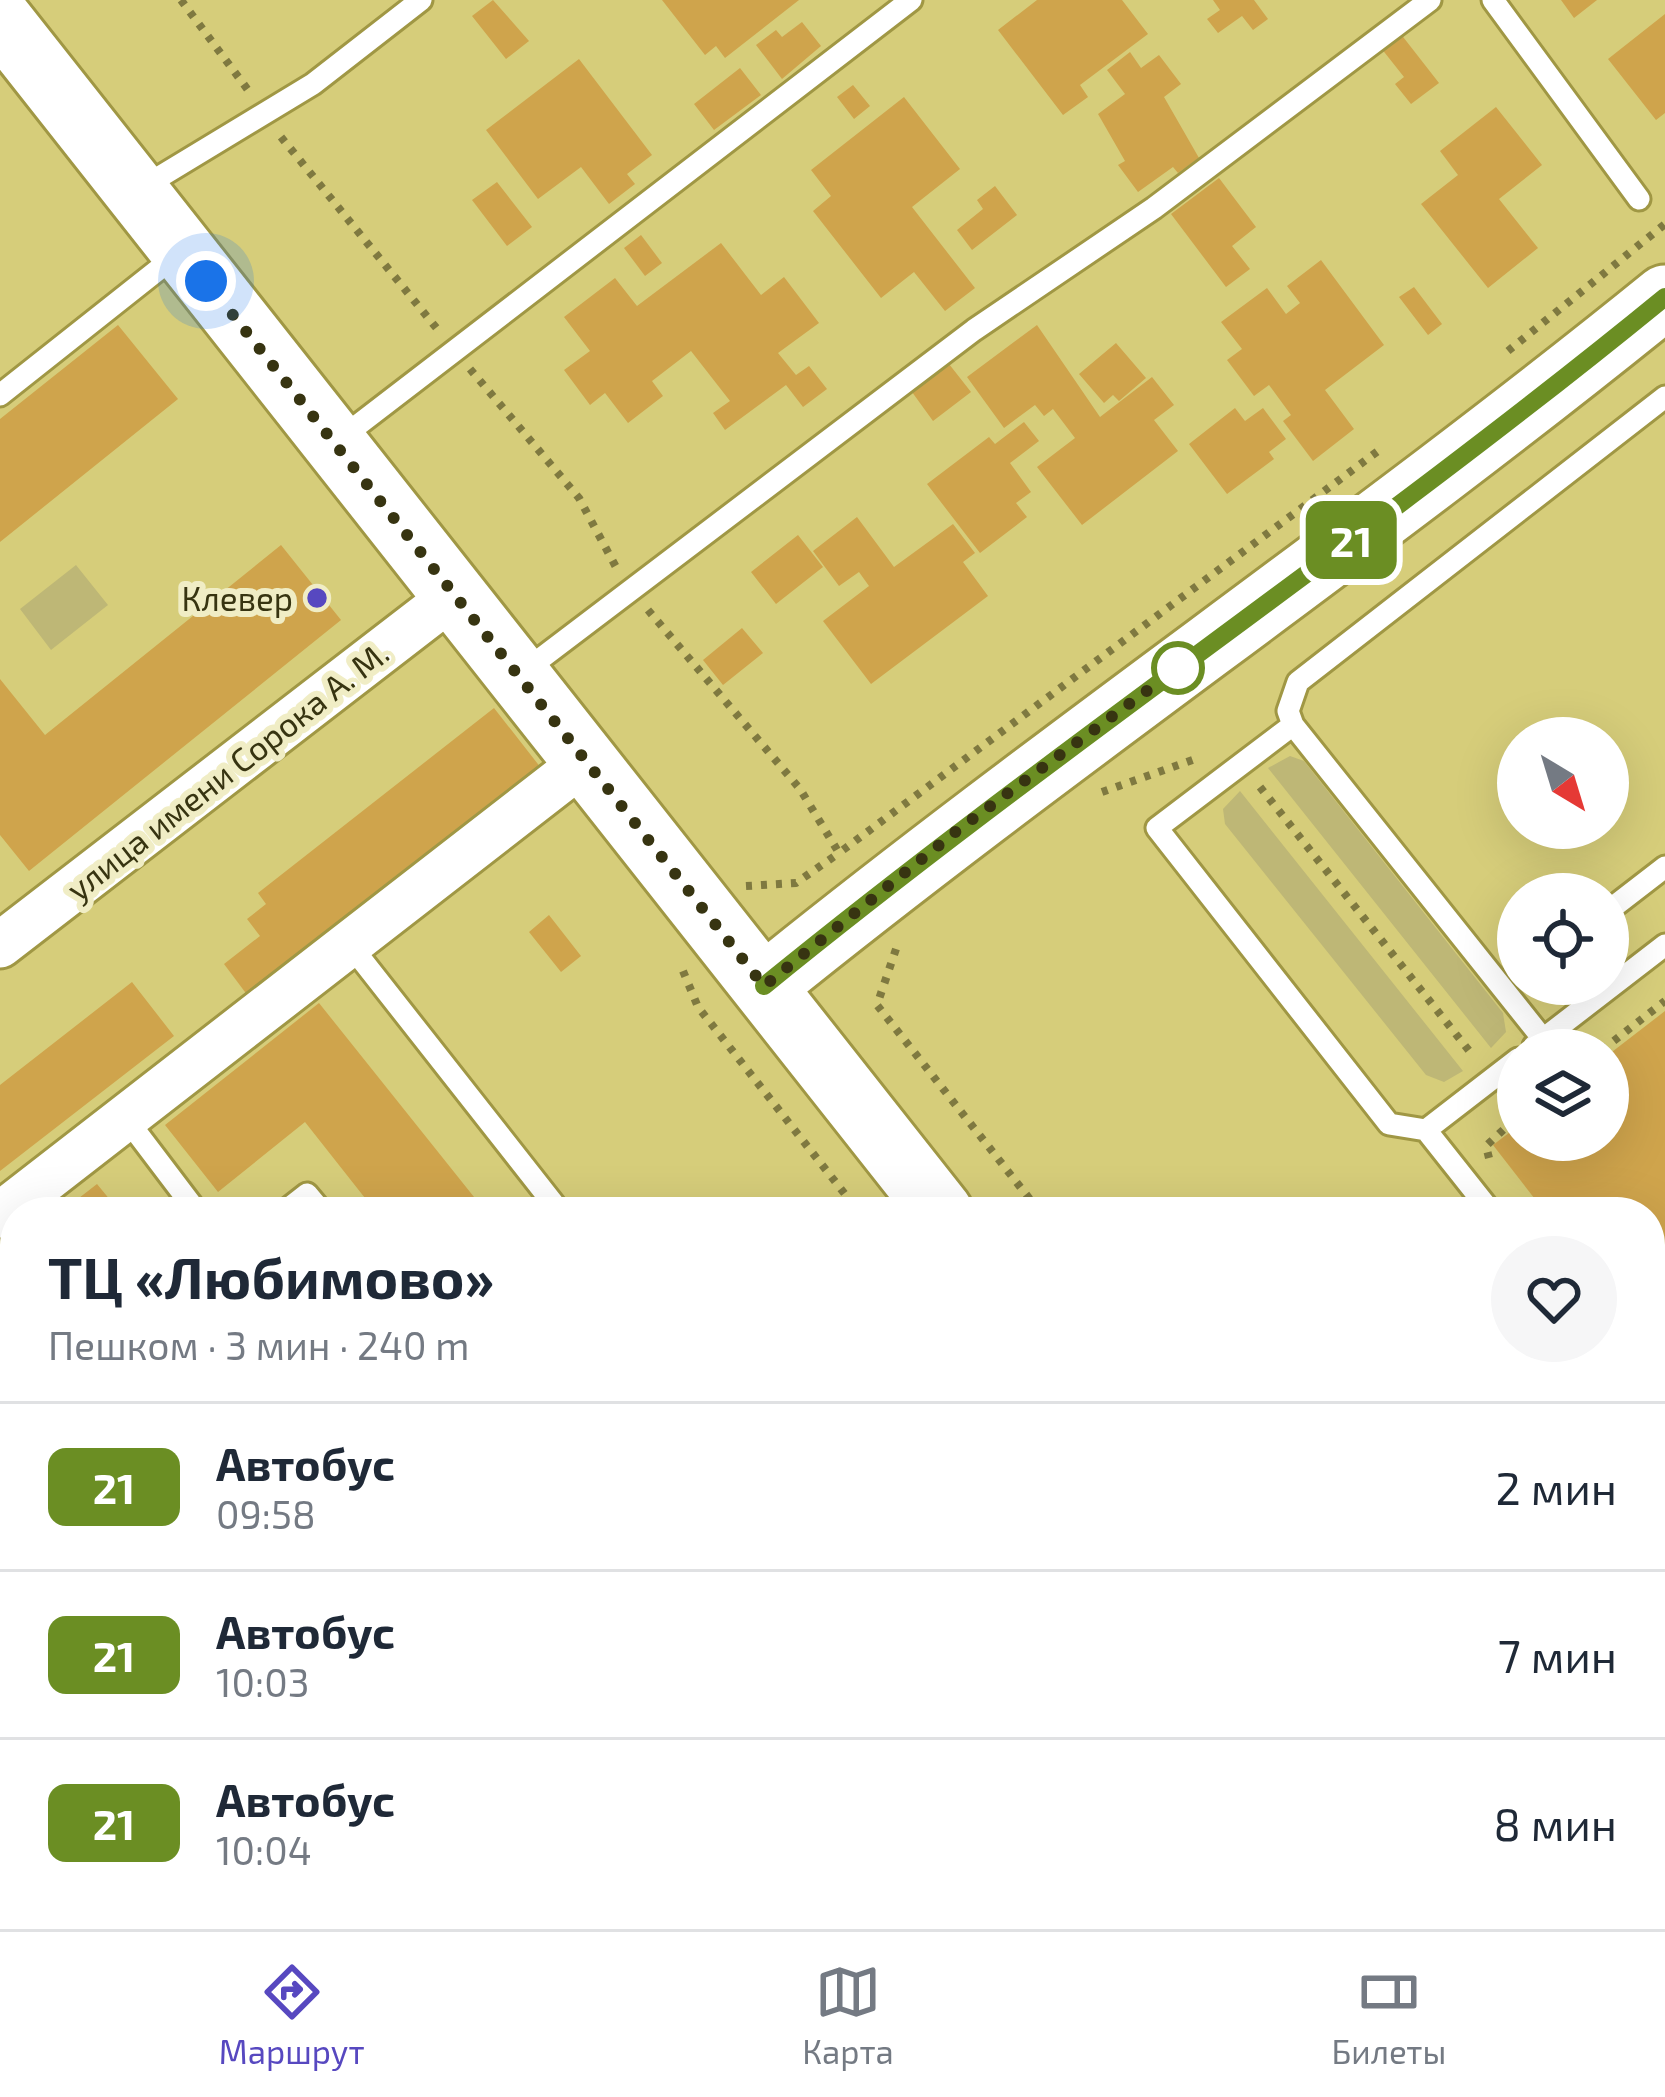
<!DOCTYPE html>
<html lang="ru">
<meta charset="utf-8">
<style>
:root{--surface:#fff;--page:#f6f6f7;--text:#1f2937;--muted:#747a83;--line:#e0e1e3;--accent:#5748c0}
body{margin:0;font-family:"Exo 2",sans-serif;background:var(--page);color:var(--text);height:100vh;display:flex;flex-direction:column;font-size:45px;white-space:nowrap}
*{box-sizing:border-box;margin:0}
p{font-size:39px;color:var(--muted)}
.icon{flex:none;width:66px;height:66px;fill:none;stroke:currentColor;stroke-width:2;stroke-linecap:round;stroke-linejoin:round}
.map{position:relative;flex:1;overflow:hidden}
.details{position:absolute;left:0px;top:1197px;width:1665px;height:732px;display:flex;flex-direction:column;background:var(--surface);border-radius:48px 48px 0 0;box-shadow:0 12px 48px #0002}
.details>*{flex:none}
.badge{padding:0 24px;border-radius:18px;font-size:42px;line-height:78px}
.needle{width:78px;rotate:142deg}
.fabs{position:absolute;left:1497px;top:717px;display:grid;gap:24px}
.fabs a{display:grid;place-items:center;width:132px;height:132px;border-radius:50%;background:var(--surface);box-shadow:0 12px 48px #0002;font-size:60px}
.you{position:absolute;width:60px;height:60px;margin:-30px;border:9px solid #fff;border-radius:50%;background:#1a73e8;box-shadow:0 0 0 18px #1a73e833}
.map>.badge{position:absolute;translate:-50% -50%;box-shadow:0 0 0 6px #fff}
.round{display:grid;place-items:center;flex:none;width:126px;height:126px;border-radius:63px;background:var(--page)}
.headline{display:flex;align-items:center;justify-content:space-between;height:204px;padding:0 48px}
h1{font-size:57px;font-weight:700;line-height:90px}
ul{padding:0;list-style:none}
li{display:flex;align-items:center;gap:36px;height:168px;padding:0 48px;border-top:3px solid var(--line)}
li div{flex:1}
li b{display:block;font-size:45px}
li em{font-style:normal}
li .badge{min-width:132px;font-weight:700;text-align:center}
.dock{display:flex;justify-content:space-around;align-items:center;height:168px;border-top:3px solid var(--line);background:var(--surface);font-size:33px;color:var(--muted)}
.dock a{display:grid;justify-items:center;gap:6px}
.dock .on{color:var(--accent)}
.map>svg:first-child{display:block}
.green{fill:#beb776}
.building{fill:#cfa44c}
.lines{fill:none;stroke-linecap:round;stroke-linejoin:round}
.lane-casing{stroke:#a09744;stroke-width:27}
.street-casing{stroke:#a09744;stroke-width:51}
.secondary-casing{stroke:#a09744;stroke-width:69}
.path{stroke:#7f7940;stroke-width:8;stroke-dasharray:6 9;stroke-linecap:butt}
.lane{stroke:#fff;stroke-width:21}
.street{stroke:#fff;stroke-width:45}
.secondary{stroke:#fff;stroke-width:63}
.line-casing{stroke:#fff;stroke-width:27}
.line{stroke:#6b8e23;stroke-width:18}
.walk{stroke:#373411;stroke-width:12;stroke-dasharray:0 21.6}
.poi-dot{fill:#5748c0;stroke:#f0edc5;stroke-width:4.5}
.stop-dot{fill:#fff;stroke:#6b8e23;stroke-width:6}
.labels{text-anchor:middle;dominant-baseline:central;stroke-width:12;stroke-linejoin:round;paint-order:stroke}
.poi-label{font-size:33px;fill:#373411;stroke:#f0edc5;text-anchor:end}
.street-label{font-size:33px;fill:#373411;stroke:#f0edc5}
</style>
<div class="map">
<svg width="1665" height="1929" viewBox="0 0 1665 1929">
<rect width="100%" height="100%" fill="#d6cd7a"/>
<path class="green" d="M 76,565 L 108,605 L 51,650 L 20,609 Z
M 1290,756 L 1304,761 L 1503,1013 L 1506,1032 L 1491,1048 L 1268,768 Z
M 1240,791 L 1463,1071 L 1444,1082 L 1426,1075 L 1225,824 L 1223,809 Z"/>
<path class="building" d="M 493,0 L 529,41 L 506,59 L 472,16 Z
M 662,0 L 799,0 L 725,58 L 716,46 L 705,55 Z
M 1037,0 L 1122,0 L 1148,34 L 1080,85 L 1088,97 L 1063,115 L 998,30 Z
M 1213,0 L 1254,0 L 1268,19 L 1253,30 L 1242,16 L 1218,33 L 1207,19 L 1220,10 Z
M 1561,0 L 1597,0 L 1574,18 Z
M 1665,14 L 1665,113 L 1656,120 L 1608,59 Z
M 802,22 L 821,46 L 782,79 L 756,45 L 776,30 L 782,37 Z
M 1400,33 L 1439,83 L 1411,104 L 1395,84 L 1404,77 L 1381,48 Z
M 1130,52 L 1141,68 L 1159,55 L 1181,84 L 1164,97 L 1199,158 L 1178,173 L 1173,167 L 1138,192 L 1118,165 L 1125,161 L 1098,114 L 1125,94 L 1107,70 Z
M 579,59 L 652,155 L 627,174 L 635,184 L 609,204 L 581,167 L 538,199 L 486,130 Z
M 740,68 L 761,95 L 714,130 L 694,104 Z
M 853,85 L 870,106 L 854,119 L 837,97 Z
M 904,97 L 960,169 L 912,207 L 975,288 L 945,311 L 914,272 L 881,298 L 813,211 L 831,196 L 811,170 Z
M 1496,107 L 1542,165 L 1499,199 L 1538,248 L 1488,288 L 1421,204 L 1458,175 L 1440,151 Z
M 1219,178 L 1256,227 L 1232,246 L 1250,269 L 1226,287 L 1171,214 Z
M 497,182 L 532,227 L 507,246 L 472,200 Z
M 995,186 L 1017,215 L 972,250 L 957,230 L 983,209 L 977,200 Z
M 641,235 L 662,263 L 645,276 L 624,248 Z
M 721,243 L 761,295 L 784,277 L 819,323 L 778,353 L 796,375 L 809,366 L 827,389 L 803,407 L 786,385 L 725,430 L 713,413 L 730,401 L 691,351 L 652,381 L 663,396 L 628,423 L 605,393 L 590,405 L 564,370 L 590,351 L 564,317 L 615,278 L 637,306 Z
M 1321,260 L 1384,345 L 1325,390 L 1354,429 L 1313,461 L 1283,421 L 1291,415 L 1269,385 L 1254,396 L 1227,360 L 1242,349 L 1221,322 L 1267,288 L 1286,314 L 1300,303 L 1287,286 Z
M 1414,287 L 1442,324 L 1428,335 L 1399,297 Z
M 118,325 L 178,399 L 0,542 L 0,419 Z
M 1037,325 L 1100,417 L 1152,377 L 1174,405 L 1154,420 L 1178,451 L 1082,525 L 1037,467 L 1075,438 L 1053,409 L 1044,416 L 1035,405 L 1004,428 L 967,377 Z
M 1116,343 L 1146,378 L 1119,401 L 1113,395 L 1104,403 L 1079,374 Z
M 949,364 L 971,392 L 933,421 L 912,392 Z
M 1235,408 L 1245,421 L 1263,408 L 1286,439 L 1269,452 L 1274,459 L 1227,494 L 1189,444 Z
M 1024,422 L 1039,441 L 1010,463 L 1031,492 L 1016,503 L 1027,517 L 980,553 L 927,484 L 989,437 L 995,444 Z
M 857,517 L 894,567 L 953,524 L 975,553 L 963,562 L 988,596 L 871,684 L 823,621 L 869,586 L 859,572 L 839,586 L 813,551 Z
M 798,535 L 823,567 L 776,604 L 751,572 Z
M 281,545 L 341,620 L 29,871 L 0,835 L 0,679 L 45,735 Z
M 742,628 L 763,653 L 723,685 L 703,660 Z
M 494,708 L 541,768 L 248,996 L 224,964 L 260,936 L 247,919 L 266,904 L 258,893 Z
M 549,915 L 581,956 L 561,972 L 529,932 Z
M 132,982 L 174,1036 L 0,1171 L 0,1085 Z
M 319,1003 L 486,1212 L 376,1212 L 305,1122 L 218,1192 L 165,1125 Z
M 1665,1011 L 1665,1366 L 1650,1347 L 1650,1212 L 1545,1212 L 1493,1145 L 1518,1126 L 1518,1140 L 1608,1140 L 1608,1055 Z
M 97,1184 L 120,1212 L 61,1212 Z
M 15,1248 L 15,1396 L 0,1377 L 0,1260 Z
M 0,1503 L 15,1522 L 15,1663 L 0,1644 Z
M 68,1914 L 200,1914 L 181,1929 L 80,1929 Z
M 327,1914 L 354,1914 L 366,1929 L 308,1929 Z
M 487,1914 L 664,1914 L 676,1929 L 499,1929 Z
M 911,1914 L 1067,1914 L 1079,1929 L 923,1929 Z"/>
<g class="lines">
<g class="lane-casing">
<path id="lane" d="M 1493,0 L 1639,199
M 138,190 L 313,84 L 421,0
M 0,395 L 178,254
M 341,438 L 911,0
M 523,672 L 974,330 L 1154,208 L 1430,0
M 1293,725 L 1157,828 L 1389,1124 L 1426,1130 L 1518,1059
M 1608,911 L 1665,867
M 351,946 L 560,1212
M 1543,1039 L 1293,725 L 1288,711 L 1298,682 L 1665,397
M 1534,1046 L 1665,945
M 125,1117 L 197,1212
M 1426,1130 L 1491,1212
M 284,1212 L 307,1194 L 322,1212
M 1650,1414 L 1665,1433
M 0,1424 L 15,1443
M 0,1706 L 15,1725
M 0,1911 L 15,1899
M 28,1914 L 40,1929
M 370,1914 L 382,1929
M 742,1914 L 754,1929
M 271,1929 L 290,1914"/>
</g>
<g class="street-casing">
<path id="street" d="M 0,945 L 454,595
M 0,1215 L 585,761"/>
</g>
<g class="secondary-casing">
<path id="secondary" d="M 0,19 L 941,1212
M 764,986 C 1058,748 1371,536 1665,297
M 1498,1914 L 1510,1929"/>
</g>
<path class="path" d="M 181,0 L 248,90
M 281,137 L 438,330
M 1508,351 L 1665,224
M 470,369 L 579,498 L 617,569
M 648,610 L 800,789 L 839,853 L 1382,448
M 1260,787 L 1474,1057
M 1102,792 L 1195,759
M 746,886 L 796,883 L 839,853
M 896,949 L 877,1005 L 1040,1212
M 683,971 L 698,1007 L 859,1212
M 1602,1050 L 1665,1001
M 1489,1158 L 1486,1146 L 1518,1116
M 1650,1367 L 1665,1386
M 1410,1914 L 1422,1929
M 1591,1914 L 1603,1929"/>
<use href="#lane" class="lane"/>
<use href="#street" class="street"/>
<use href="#secondary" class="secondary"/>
</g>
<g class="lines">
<g class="line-casing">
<path id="line" d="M 764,986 C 1057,747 1372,537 1665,297"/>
</g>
<use href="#line" class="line"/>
<path class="walk" d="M 206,281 L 764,986 L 959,829 L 1178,668"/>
</g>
<circle class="poi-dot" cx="317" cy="598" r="12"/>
<circle class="stop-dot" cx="1178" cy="668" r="24"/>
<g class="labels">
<g class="poi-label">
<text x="293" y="598">Клевер</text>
</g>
<g class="street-label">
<text transform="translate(227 770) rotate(-38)">улица имени Сорока А. М.</text>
</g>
</g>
</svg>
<div class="fabs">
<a><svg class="needle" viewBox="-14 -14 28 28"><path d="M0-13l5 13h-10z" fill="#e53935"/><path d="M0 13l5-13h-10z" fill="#747a83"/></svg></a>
<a><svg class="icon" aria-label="locate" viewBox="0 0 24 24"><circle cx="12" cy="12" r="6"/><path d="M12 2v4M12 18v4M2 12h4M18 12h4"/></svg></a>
<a><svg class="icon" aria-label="layers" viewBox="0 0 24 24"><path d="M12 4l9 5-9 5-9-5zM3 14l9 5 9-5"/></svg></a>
</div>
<div class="you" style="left:206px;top:281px"></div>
<b class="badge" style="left:1351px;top:540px;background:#6b8e23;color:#fff">21</b>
<section class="details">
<div class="headline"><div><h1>ТЦ «Любимово»</h1><p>Пешком · 3 мин · 240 m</p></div><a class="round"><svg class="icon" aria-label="heart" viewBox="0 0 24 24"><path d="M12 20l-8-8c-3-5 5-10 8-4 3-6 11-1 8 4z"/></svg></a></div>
<ul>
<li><span class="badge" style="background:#6b8e23;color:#fff">21</span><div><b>Автобус</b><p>09:58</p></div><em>2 мин</em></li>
<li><span class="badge" style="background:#6b8e23;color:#fff">21</span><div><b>Автобус</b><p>10:03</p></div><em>7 мин</em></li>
<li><span class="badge" style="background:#6b8e23;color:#fff">21</span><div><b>Автобус</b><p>10:04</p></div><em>8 мин</em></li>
</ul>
</section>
</div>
<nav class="dock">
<a class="on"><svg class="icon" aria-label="directions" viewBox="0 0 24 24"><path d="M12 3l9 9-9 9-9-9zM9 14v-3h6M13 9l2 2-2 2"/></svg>Маршрут</a>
<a><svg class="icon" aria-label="map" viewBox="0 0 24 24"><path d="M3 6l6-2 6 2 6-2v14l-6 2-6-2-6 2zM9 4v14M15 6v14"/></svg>Карта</a>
<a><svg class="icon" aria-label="tickets" viewBox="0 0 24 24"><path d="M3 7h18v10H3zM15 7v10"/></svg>Билеты</a>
</nav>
